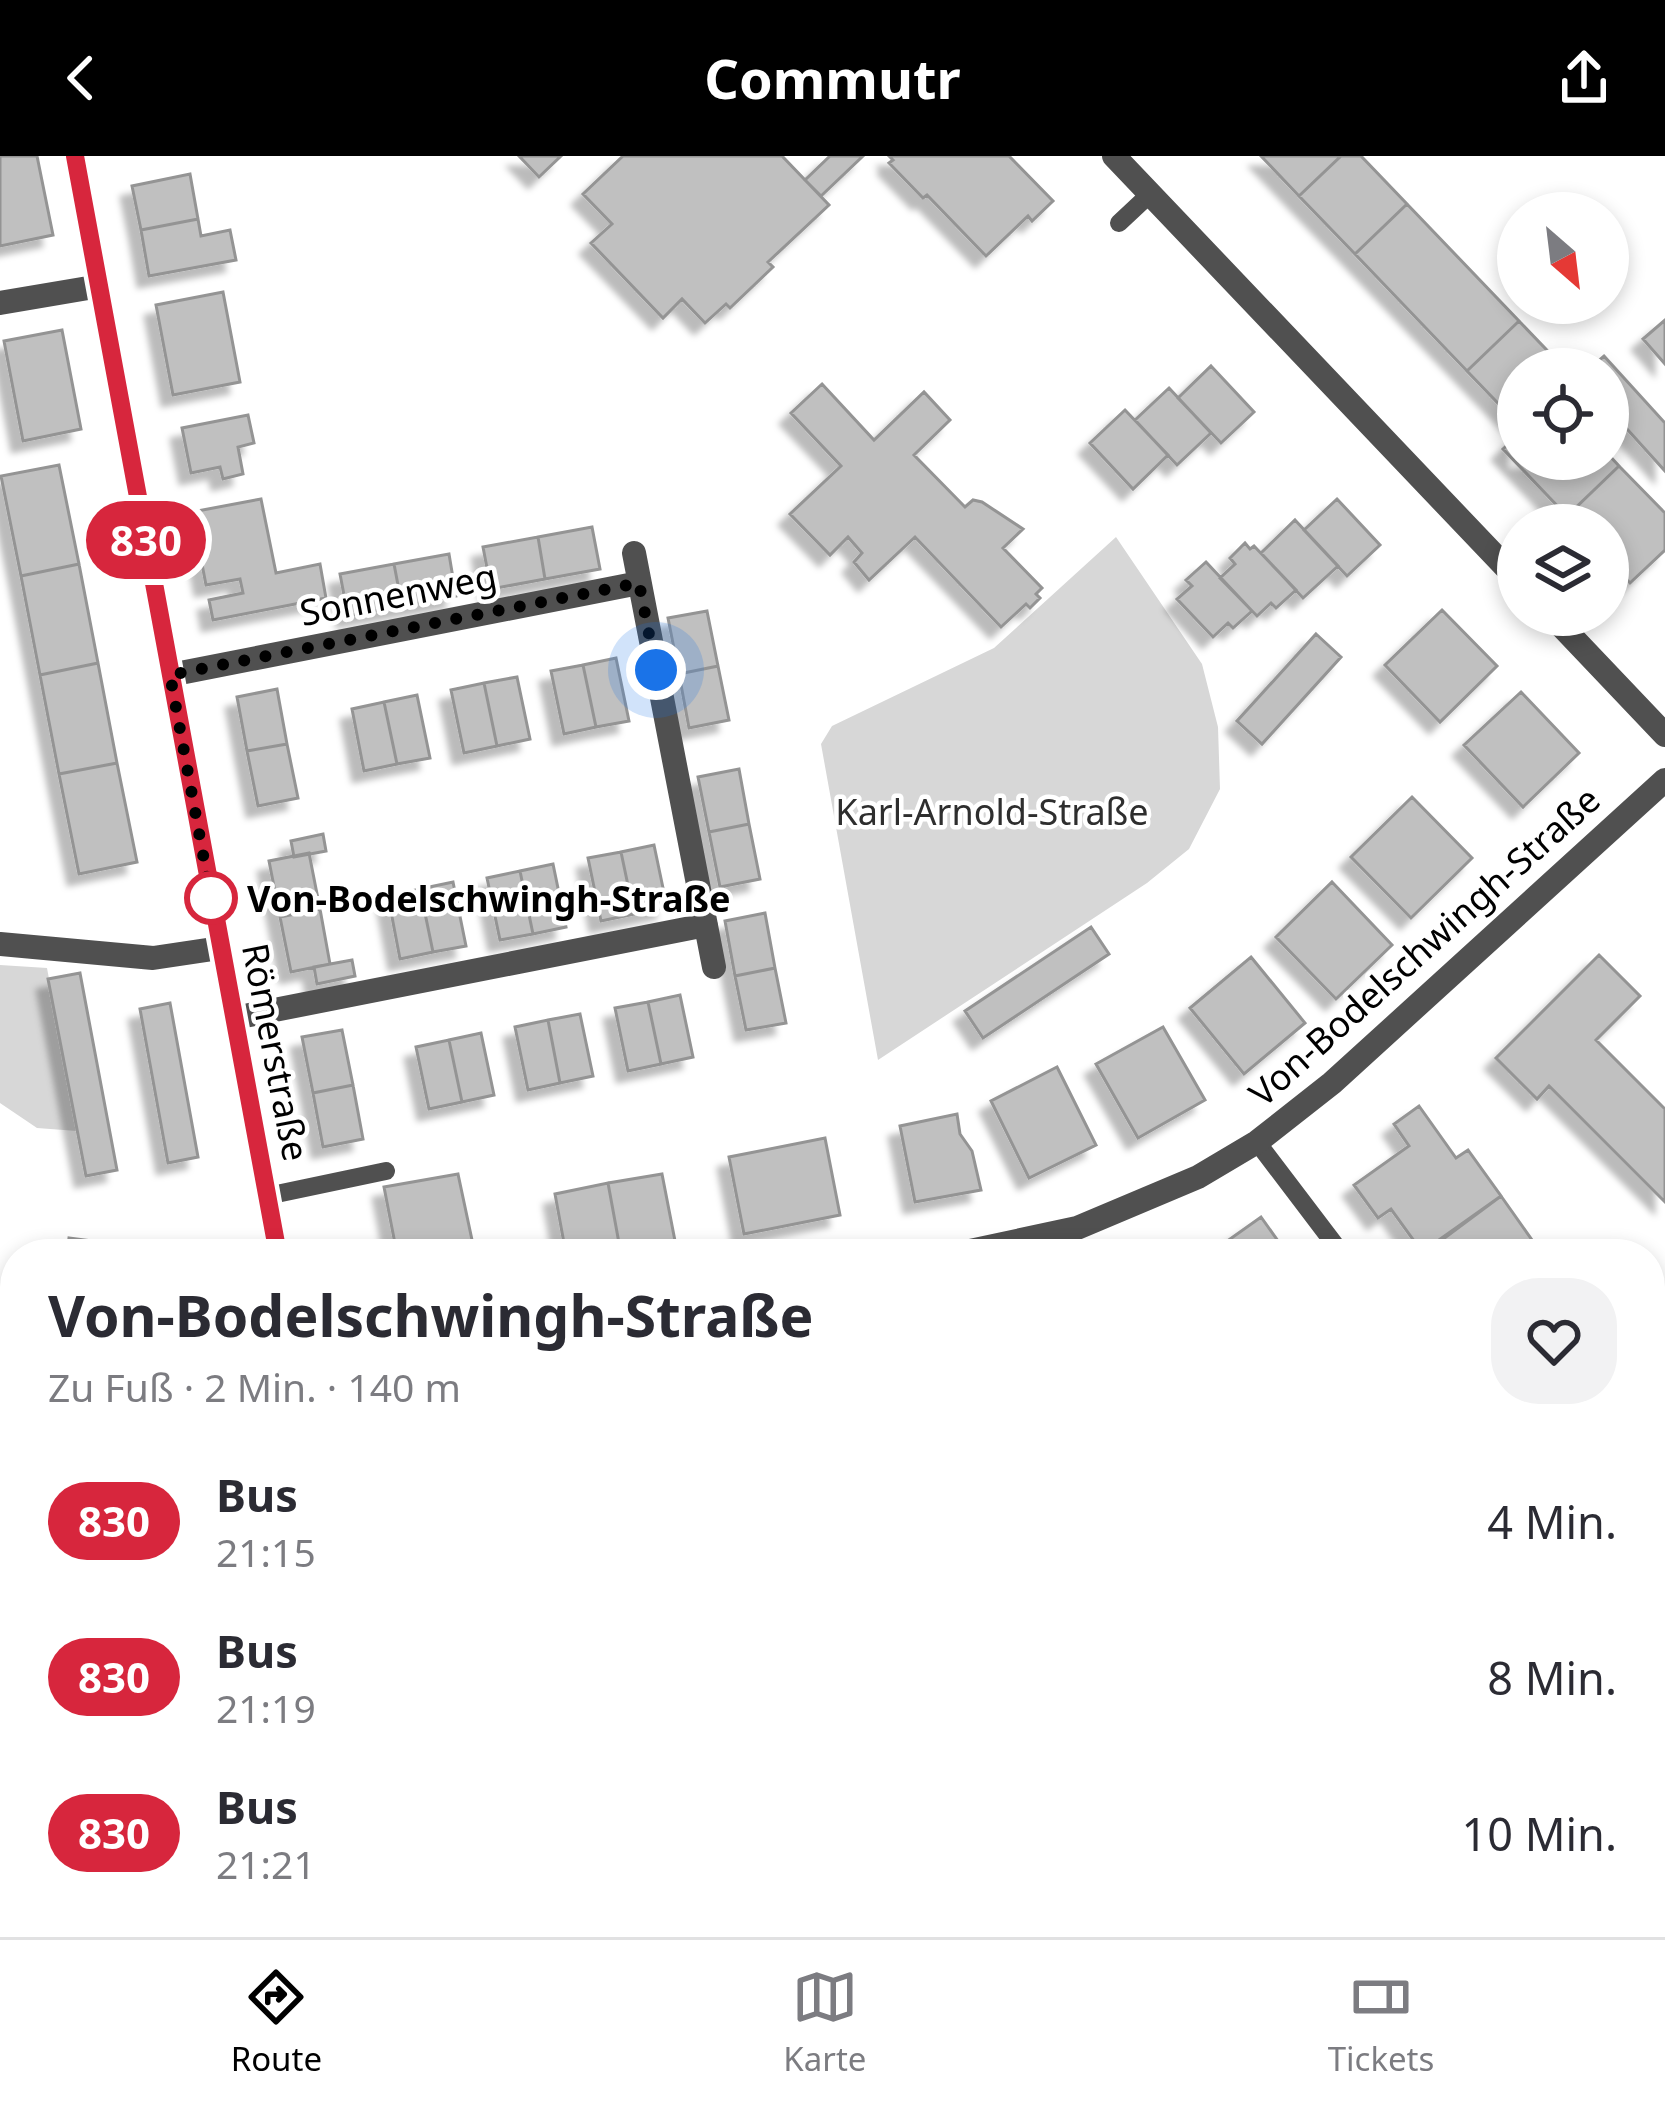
<!DOCTYPE html>
<html lang="de">
<meta charset="utf-8">
<style>
:root{--surface:#fff;--page:#f2f2f3;--text:#2b2b33;--muted:#7c7c81;--line:#e1e1e2;--accent:#000}
body{margin:0;font-family:"Noto Sans",sans-serif;background:var(--page);color:var(--text);height:100vh;display:flex;flex-direction:column;font-size:45px;white-space:nowrap}
*{box-sizing:border-box;margin:0}
p{font-size:39px;color:var(--muted)}
.icon{flex:none;width:66px;height:66px;fill:none;stroke:currentColor;stroke-width:2;stroke-linecap:round;stroke-linejoin:round}
.map{position:relative;flex:1;overflow:hidden}
.panel{position:absolute;left:0px;top:1083px;width:1665px;height:699px;display:flex;flex-direction:column;background:var(--surface);border-radius:48px 48px 0 0;box-shadow:0 6px 18px #0003}
.panel>*{flex:none}
.badge{padding:0 24px;border-radius:39px;font-size:42px;line-height:78px}
.needle{width:78px;rotate:152deg}
.controls{position:absolute;left:1497px;top:36px;display:grid;gap:24px}
.controls a{display:grid;place-items:center;width:132px;height:132px;border-radius:50%;background:var(--surface);box-shadow:0 6px 18px #0003;font-size:60px}
.you{position:absolute;width:60px;height:60px;margin:-30px;border:9px solid #fff;border-radius:50%;background:#1a73e8;box-shadow:0 0 0 18px #1a73e833}
.map>.badge{position:absolute;translate:-50% -50%;box-shadow:0 0 0 6px #fff}
.round{display:grid;place-items:center;flex:none;width:126px;height:126px;border-radius:48px;background:var(--page)}
.overview{display:flex;align-items:center;justify-content:space-between;height:204px;padding:0 48px}
h1{font-size:57px;font-weight:700;line-height:90px}
ul{padding:0;list-style:none}
li{display:flex;align-items:center;gap:36px;height:156px;padding:0 48px}
li div{flex:1}
li b{display:block;font-size:45px}
li em{font-style:normal}
li .badge{min-width:132px;font-weight:700;text-align:center}
header{display:flex;justify-content:space-between;align-items:center;height:156px;padding:0 48px;background:var(--accent);color:#fff;font-size:54px;font-weight:700}
.menu{display:flex;justify-content:space-around;align-items:center;height:168px;border-top:3px solid var(--line);background:var(--surface);font-size:33px;color:var(--muted)}
.menu a{display:grid;justify-items:center;gap:6px}
.menu .current{color:var(--accent)}
.map>svg:first-child{display:block}
.green{fill:#d7d7d7}
.building{fill:#c0c0c0;stroke:#949494;stroke-width:3;filter:url(#shadow)}
.lines{fill:none;stroke-linecap:round;stroke-linejoin:round}
.lane{stroke:#505050;stroke-width:18}
.street{stroke:#505050;stroke-width:24}
.secondary{stroke:#1d1d1d;stroke-width:24}
.line-casing{stroke:#fff;stroke-width:27}
.line{stroke:#d7263d;stroke-width:18}
.walk{stroke:#000;stroke-width:12;stroke-dasharray:0 21.6}
.stop-dot{fill:#fff;stroke:#d7263d;stroke-width:6}
.labels{text-anchor:middle;dominant-baseline:central;stroke-width:9;stroke-linejoin:round;paint-order:stroke}
.street-label{font-size:36px;fill:#000;stroke:#fff}
.park-label{font-size:36px;fill:#2e2e2e;stroke:#fff}
.stop-label{font-size:36px;font-weight:bold;fill:#000;stroke:#fff;text-anchor:start}
</style>
<header><svg class="icon" aria-label="back" viewBox="0 0 24 24"><path d="M15 5l-7 7 7 7"/></svg>Commutr<svg class="icon" aria-label="share" viewBox="0 0 24 24"><path d="M12 15V3M7 8l5-5 5 5M5 13v7h14v-7"/></svg></header>
<div class="map">
<svg width="1665" height="1781" viewBox="0 0 1665 1781">
<defs>
<filter id="shadow"><feDropShadow dx="-11" dy="11" stdDeviation="3" flood-color="#0004"/></filter>
</defs>
<rect width="100%" height="100%" fill="#fff"/>
<path class="green" d="M 1116,381 L 1202,508 L 1218,571 L 1220,633 L 1189,693 L 1147,727 L 878,904 L 821,588 L 832,570 L 994,492 Z
M 0,809 L 47,812 L 77,975 L 37,972 L 0,947 Z"/>
<path class="building" d="M 0,0 L 37,0 L 53,79 L 0,90 Z
M 519,0 L 561,0 L 539,21 Z
M 623,0 L 782,0 L 829,49 L 768,106 L 773,111 L 730,152 L 726,148 L 705,167 L 682,143 L 663,162 L 591,87 L 612,68 L 583,38 Z
M 830,0 L 863,0 L 821,40 L 805,24 Z
M 889,0 L 1009,0 L 1053,45 L 1032,65 L 1028,60 L 986,100 L 927,39 L 923,42 L 889,7 L 893,4 Z
M 1261,0 L 1341,0 L 1299,40 Z
M 1341,0 L 1361,0 L 1407,48 L 1355,98 L 1299,40 Z
M 190,18 L 198,63 L 141,74 L 132,30 Z
M 1407,48 L 1519,165 L 1467,215 L 1355,98 Z
M 198,63 L 201,80 L 230,74 L 236,104 L 149,120 L 141,74 Z
M 223,136 L 240,226 L 173,239 L 156,149 Z
M 1665,164 L 1665,208 L 1643,183 Z
M 1519,165 L 1565,213 L 1518,213 L 1518,268 L 1467,215 Z
M 62,174 L 81,273 L 23,285 L 4,185 Z
M 1604,200 L 1665,267 L 1665,315 L 1608,252 L 1608,213 L 1589,213 Z
M 1211,210 L 1254,256 L 1221,287 L 1178,242 Z
M 822,228 L 874,284 L 924,236 L 950,264 L 914,299 L 965,351 L 973,344 L 982,346 L 1023,373 L 1003,392 L 1042,432 L 1036,438 L 1040,442 L 1030,452 L 1026,448 L 1001,471 L 915,381 L 869,424 L 854,406 L 862,397 L 848,381 L 830,399 L 790,358 L 841,310 L 791,257 Z
M 1169,232 L 1211,277 L 1177,309 L 1135,264 Z
M 1125,254 L 1168,299 L 1133,333 L 1090,287 Z
M 248,259 L 254,287 L 238,291 L 243,318 L 223,323 L 220,311 L 191,317 L 182,272 Z
M 1518,279 L 1518,303 L 1608,303 L 1608,298 L 1619,310 L 1567,360 L 1503,293 Z
M 59,309 L 79,408 L 21,420 L 1,320 Z
M 1619,310 L 1665,357 L 1665,394 L 1630,427 L 1608,404 L 1608,369 L 1575,369 L 1567,360 Z
M 261,343 L 276,417 L 320,408 L 326,442 L 213,464 L 209,444 L 243,437 L 240,423 L 206,429 L 192,356 Z
M 1337,343 L 1380,389 L 1347,420 L 1304,374 Z
M 1295,364 L 1338,410 L 1303,442 L 1261,397 Z
M 592,371 L 600,413 L 545,423 L 538,381 Z
M 538,381 L 545,423 L 491,433 L 483,391 Z
M 1245,387 L 1250,393 L 1254,390 L 1296,434 L 1276,452 L 1271,447 L 1257,460 L 1220,422 L 1235,408 L 1230,402 Z
M 449,398 L 456,440 L 402,450 L 394,408 Z
M 1206,406 L 1252,455 L 1233,472 L 1228,467 L 1213,481 L 1177,443 L 1192,430 L 1186,424 Z
M 79,408 L 98,507 L 40,519 L 21,420 Z
M 394,408 L 402,450 L 348,460 L 340,418 Z
M 1442,454 L 1497,510 L 1440,566 L 1385,509 Z
M 707,455 L 718,510 L 679,518 L 668,462 Z
M 1316,478 L 1341,501 L 1262,588 L 1237,565 Z
M 616,502 L 629,565 L 596,571 L 583,509 Z
M 98,507 L 117,607 L 59,618 L 40,519 Z
M 583,509 L 596,571 L 564,578 L 551,515 Z
M 718,510 L 729,564 L 689,572 L 679,518 Z
M 517,521 L 530,583 L 497,590 L 484,527 Z
M 484,527 L 497,590 L 464,597 L 451,534 Z
M 277,533 L 287,588 L 247,595 L 237,541 Z
M 1521,536 L 1579,597 L 1523,651 L 1464,589 Z
M 417,539 L 430,602 L 397,608 L 384,546 Z
M 384,546 L 397,608 L 364,615 L 352,553 Z
M 287,588 L 298,642 L 258,650 L 247,595 Z
M 117,607 L 137,706 L 79,718 L 59,618 Z
M 739,613 L 749,668 L 709,676 L 698,621 Z
M 1412,641 L 1472,702 L 1411,762 L 1351,701 Z
M 749,668 L 760,723 L 720,731 L 709,676 Z
M 323,678 L 326,695 L 294,701 L 291,685 Z
M 654,689 L 667,751 L 634,758 L 621,696 Z
M 621,696 L 634,758 L 601,765 L 588,702 Z
M 309,697 L 320,753 L 280,761 L 269,705 Z
M 553,708 L 566,771 L 533,778 L 520,715 Z
M 520,715 L 533,778 L 500,784 L 487,722 Z
M 453,726 L 466,790 L 433,796 L 420,733 Z
M 1332,726 L 1392,789 L 1336,843 L 1276,781 Z
M 420,733 L 433,796 L 400,803 L 388,740 Z
M 320,753 L 330,808 L 291,816 L 280,761 Z
M 765,757 L 775,812 L 735,820 L 725,765 Z
M 1091,771 L 1109,798 L 983,882 L 965,855 Z
M 1599,799 L 1640,840 L 1596,884 L 1665,953 L 1665,1046 L 1549,930 L 1537,943 L 1496,902 Z
M 1251,801 L 1305,867 L 1244,918 L 1190,852 Z
M 352,804 L 355,820 L 317,828 L 314,811 Z
M 775,812 L 786,867 L 746,874 L 735,820 Z
M 80,817 L 117,1014 L 86,1020 L 48,823 Z
M 680,839 L 693,901 L 661,908 L 648,846 Z
M 648,846 L 661,908 L 628,915 L 615,852 Z
M 170,847 L 198,1001 L 168,1007 L 140,853 Z
M 580,858 L 593,920 L 560,927 L 548,864 Z
M 548,864 L 560,927 L 528,934 L 515,871 Z
M 1163,871 L 1205,944 L 1138,982 L 1096,908 Z
M 342,874 L 353,929 L 313,937 L 302,881 Z
M 481,877 L 494,939 L 462,946 L 449,884 Z
M 449,884 L 462,946 L 429,953 L 416,891 Z
M 1057,911 L 1096,989 L 1029,1022 L 991,945 Z
M 353,929 L 363,983 L 323,991 L 313,937 Z
M 1419,950 L 1456,1002 L 1468,994 L 1501,1040 L 1422,1096 L 1391,1053 L 1378,1062 L 1354,1029 L 1409,990 L 1394,968 Z
M 957,958 L 960,978 L 972,995 L 981,1034 L 915,1046 L 900,970 Z
M 825,982 L 840,1059 L 744,1078 L 729,1001 Z
M 458,1018 L 475,1098 L 397,1098 L 384,1031 Z
M 662,1018 L 676,1090 L 621,1098 L 608,1027 Z
M 608,1027 L 621,1098 L 566,1098 L 555,1038 Z
M 1501,1040 L 1532,1084 L 1523,1091 L 1528,1098 L 1423,1098 Z
M 1261,1061 L 1278,1085 L 1269,1092 L 1273,1098 L 1209,1098 Z
M 69,1082 L 139,1091 L 138,1098 L 67,1098 Z
M 1656,1166 L 1665,1179 L 1665,1260 L 1650,1271 L 1650,1170 Z
M 1665,1652 L 1665,1725 L 1650,1736 L 1650,1663 Z
M 15,1734 L 15,1767 L 43,1767 L 32,1781 L 0,1781 L 0,1753 Z
M 1650,1740 L 1659,1741 L 1665,1749 L 1665,1781 L 1660,1781 L 1650,1766 Z
M 453,1767 L 489,1767 L 490,1774 L 501,1767 L 551,1767 L 527,1781 L 441,1781 L 439,1770 Z
M 551,1767 L 585,1767 L 593,1781 L 527,1781 Z
M 920,1767 L 974,1767 L 983,1781 L 917,1781 L 913,1772 Z
M 1217,1767 L 1251,1767 L 1261,1781 L 1199,1781 Z
M 1217,1767 L 1199,1781 L 1161,1781 L 1151,1767 Z"/>
<g class="lines">
<path class="lane" d="M 1119,67 L 1150,38
M 1257,986 L 1342,1098
M 267,1040 L 386,1015
M 1650,1344 L 1665,1364
M 1658,1612 L 1665,1621"/>
<path class="street" d="M 1114,0 L 1518,424
M 0,147 L 100,130
M 634,397 L 714,811
M 1551,459 L 1665,579
M 170,519 L 639,427
M 0,788 L 153,802 L 220,792
M 234,862 L 706,769
M 956,1098 L 1077,1072 L 1198,1021 L 1257,986 L 1332,927 L 1665,624
M 1084,1767 L 1094,1781"/>
<path class="secondary" d="M 75,0 L 278,1098
M 413,1767 L 415,1781"/>
</g>
<g class="lines">
<g class="line-casing">
<path id="line" d="M 75,0 L 278,1098"/>
</g>
<use href="#line" class="line"/>
<path class="walk" d="M 211,742 L 170,519 L 639,427 L 656,514"/>
</g>
<circle class="stop-dot" cx="211" cy="742" r="24"/>
<g class="labels">
<g class="street-label">
<text transform="translate(398 438) rotate(-11)">Sonnenweg</text>
<text transform="translate(1424 790) rotate(-42)">Von-Bodelschwingh-Straße</text>
<text transform="translate(276 896) rotate(79)">Römerstraße</text>
</g>
<g class="park-label">
<text x="992" y="655">Karl-Arnold-Straße</text>
</g>
<g class="stop-label">
<text x="247" y="742">Von-Bodelschwingh-Straße</text>
</g>
</g>
</svg>
<div class="controls">
<a><svg class="needle" viewBox="-14 -14 28 28"><path d="M0-13l5 13h-10z" fill="#e53935"/><path d="M0 13l5-13h-10z" fill="#7c7c81"/></svg></a>
<a><svg class="icon" aria-label="locate" viewBox="0 0 24 24"><circle cx="12" cy="12" r="6"/><path d="M12 2v4M12 18v4M2 12h4M18 12h4"/></svg></a>
<a><svg class="icon" aria-label="layers" viewBox="0 0 24 24"><path d="M12 4l9 5-9 5-9-5zM3 14l9 5 9-5"/></svg></a>
</div>
<div class="you" style="left:656px;top:514px"></div>
<b class="badge" style="left:146px;top:384px;background:#d7263d;color:#fff">830</b>
<section class="panel">
<div class="overview"><div><h1>Von-Bodelschwingh-Straße</h1><p>Zu Fuß · 2 Min. · 140 m</p></div><a class="round"><svg class="icon" aria-label="heart" viewBox="0 0 24 24"><path d="M12 20l-8-8c-3-5 5-10 8-4 3-6 11-1 8 4z"/></svg></a></div>
<ul>
<li><span class="badge" style="background:#d7263d;color:#fff">830</span><div><b>Bus</b><p>21:15</p></div><em>4 Min.</em></li>
<li><span class="badge" style="background:#d7263d;color:#fff">830</span><div><b>Bus</b><p>21:19</p></div><em>8 Min.</em></li>
<li><span class="badge" style="background:#d7263d;color:#fff">830</span><div><b>Bus</b><p>21:21</p></div><em>10 Min.</em></li>
</ul>
</section>
</div>
<nav class="menu">
<a class="current"><svg class="icon" aria-label="directions" viewBox="0 0 24 24"><path d="M12 3l9 9-9 9-9-9zM9 14v-3h6M13 9l2 2-2 2"/></svg>Route</a>
<a><svg class="icon" aria-label="map" viewBox="0 0 24 24"><path d="M3 6l6-2 6 2 6-2v14l-6 2-6-2-6 2zM9 4v14M15 6v14"/></svg>Karte</a>
<a><svg class="icon" aria-label="tickets" viewBox="0 0 24 24"><path d="M3 7h18v10H3zM15 7v10"/></svg>Tickets</a>
</nav>
